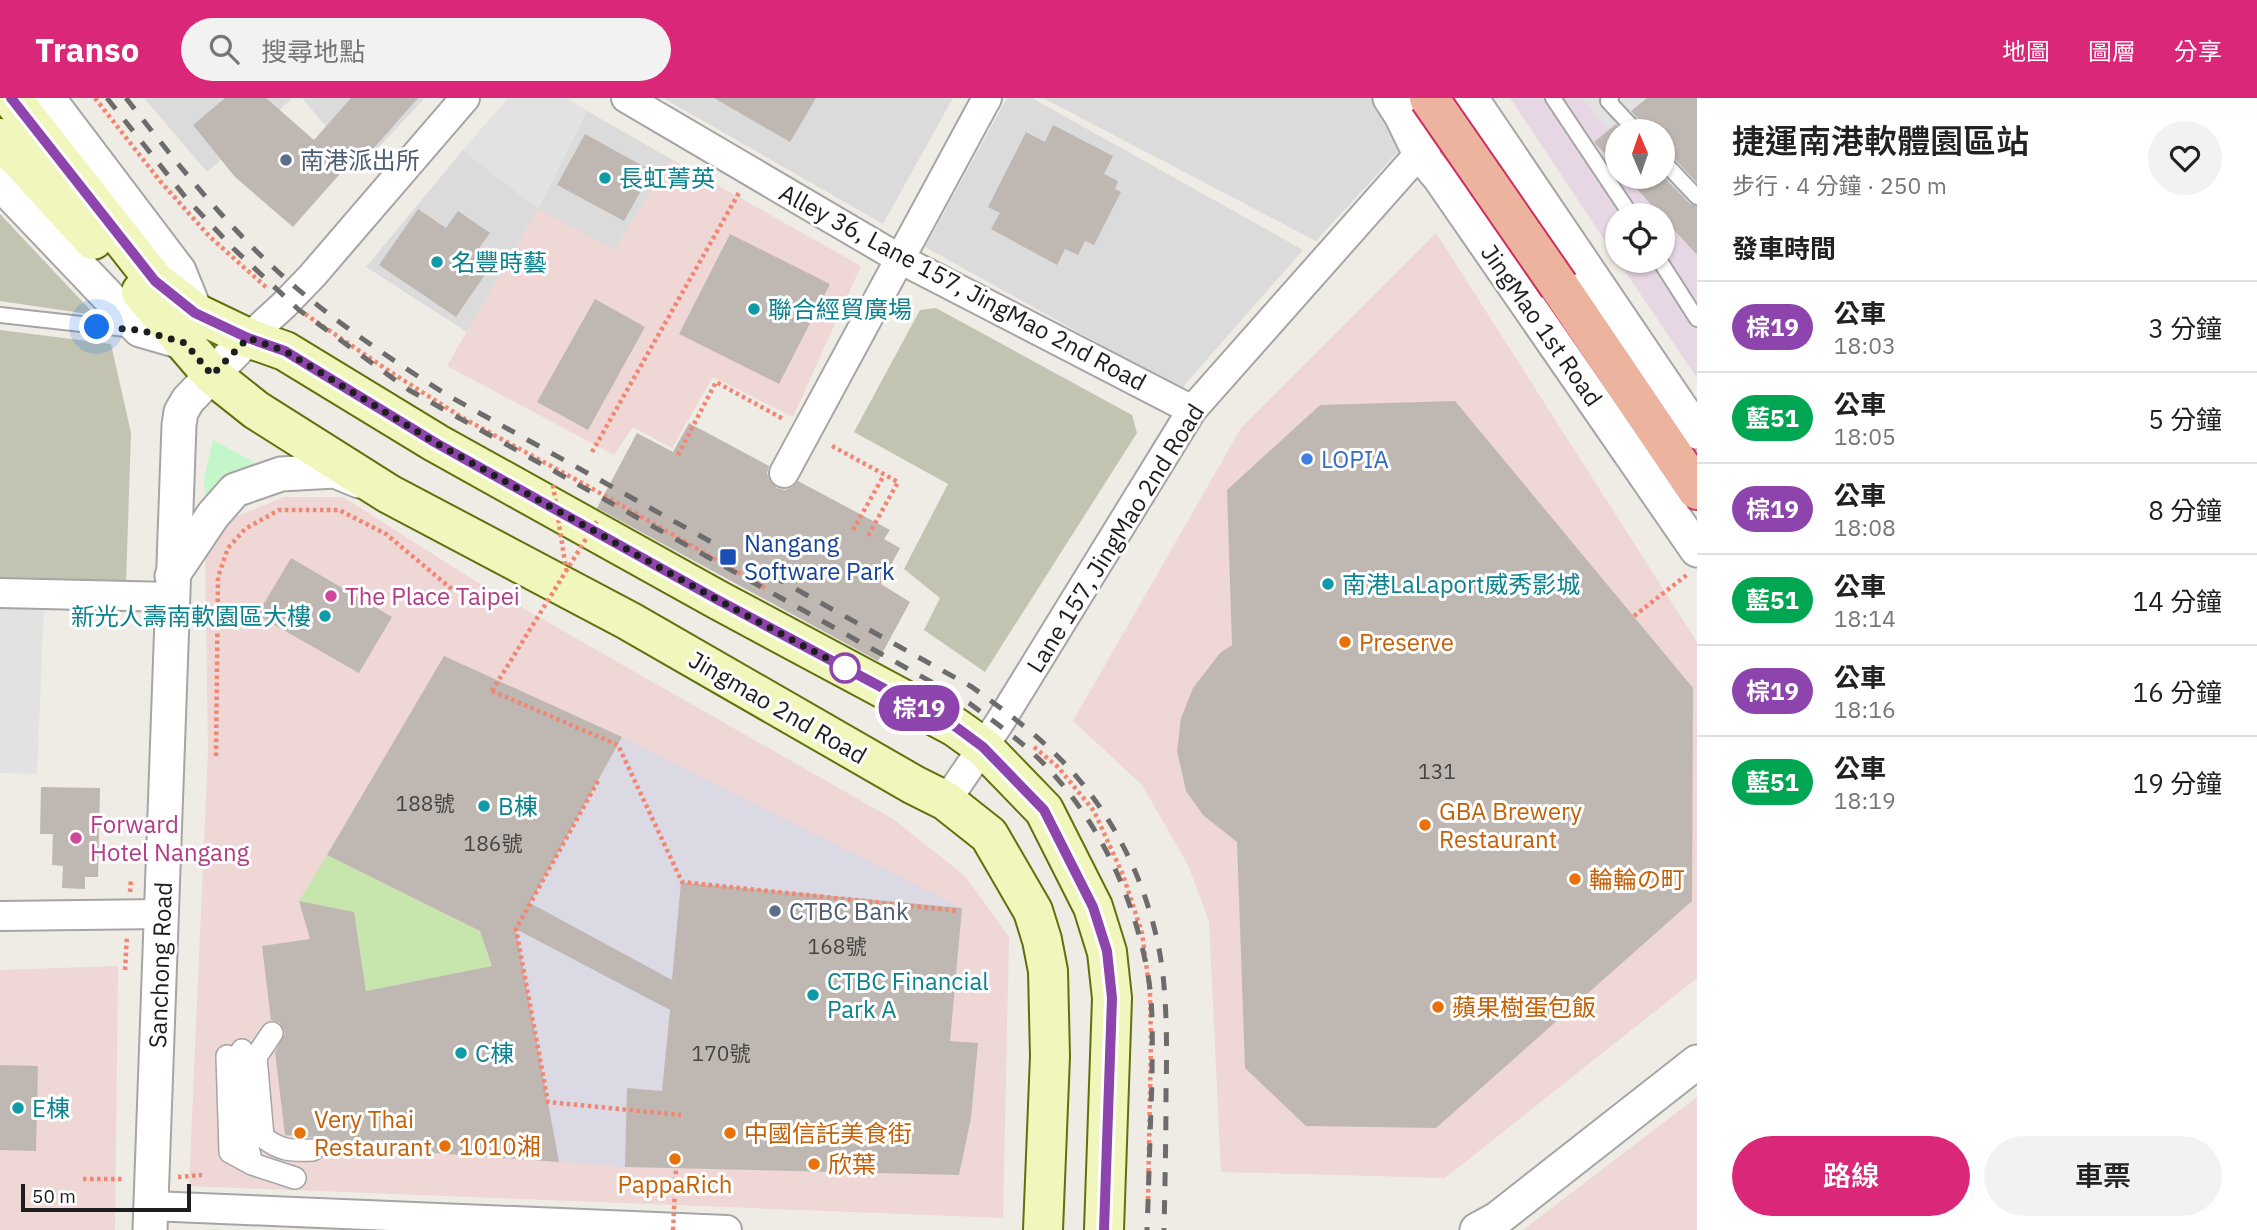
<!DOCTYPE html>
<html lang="zh-TW">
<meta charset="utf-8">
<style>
:root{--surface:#fff;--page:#f2f2f2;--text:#222;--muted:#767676;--line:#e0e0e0;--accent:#db2777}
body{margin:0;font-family:"IBM Plex Sans","Noto Sans TC","Noto Sans JP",sans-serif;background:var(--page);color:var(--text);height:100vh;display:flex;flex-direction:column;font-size:26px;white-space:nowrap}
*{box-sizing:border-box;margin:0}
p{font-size:23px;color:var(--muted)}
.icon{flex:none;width:38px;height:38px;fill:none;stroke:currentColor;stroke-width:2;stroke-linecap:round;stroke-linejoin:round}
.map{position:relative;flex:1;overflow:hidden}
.sheet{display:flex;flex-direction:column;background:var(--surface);width:560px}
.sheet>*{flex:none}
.badge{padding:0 14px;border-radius:23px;font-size:24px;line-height:46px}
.needle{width:46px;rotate:358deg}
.tools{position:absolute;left:1605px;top:21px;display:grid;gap:14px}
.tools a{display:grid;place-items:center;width:70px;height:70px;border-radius:50%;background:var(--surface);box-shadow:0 2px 5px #0004;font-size:35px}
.scale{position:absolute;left:21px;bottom:18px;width:170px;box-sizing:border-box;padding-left:7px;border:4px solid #1e1e1e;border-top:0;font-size:19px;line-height:24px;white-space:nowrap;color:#1e1e1e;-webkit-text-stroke:5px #fff;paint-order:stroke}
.you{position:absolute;width:35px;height:35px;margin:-18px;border:5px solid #fff;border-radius:50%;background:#1a73e8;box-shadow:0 0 0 10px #1a73e833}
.map>.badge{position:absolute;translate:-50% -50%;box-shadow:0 0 0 4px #fff}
h2{padding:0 35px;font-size:26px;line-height:63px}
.round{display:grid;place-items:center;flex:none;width:74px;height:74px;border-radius:37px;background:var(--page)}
.summary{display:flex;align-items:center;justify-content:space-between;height:119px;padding:0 35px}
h1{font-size:33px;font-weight:600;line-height:52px}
.primary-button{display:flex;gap:14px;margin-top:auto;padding:14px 35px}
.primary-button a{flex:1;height:80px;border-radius:42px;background:var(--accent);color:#fff;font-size:28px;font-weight:600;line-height:80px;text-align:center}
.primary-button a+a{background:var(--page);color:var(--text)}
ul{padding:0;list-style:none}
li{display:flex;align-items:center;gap:21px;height:91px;padding:0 35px;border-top:2px solid var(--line)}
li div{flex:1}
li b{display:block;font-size:26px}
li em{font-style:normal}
li .badge{min-width:77px;font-weight:700;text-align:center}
header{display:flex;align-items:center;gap:42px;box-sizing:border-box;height:98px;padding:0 35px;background:var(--accent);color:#fff}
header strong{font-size:33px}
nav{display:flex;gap:38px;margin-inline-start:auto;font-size:24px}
.search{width:490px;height:63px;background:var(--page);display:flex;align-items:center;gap:18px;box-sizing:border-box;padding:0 24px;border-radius:38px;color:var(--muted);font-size:26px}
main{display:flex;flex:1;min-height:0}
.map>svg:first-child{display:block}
.residential{fill:#dcdbdb}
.commercial{fill:#eed7d5}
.industrial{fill:#e7d7e4;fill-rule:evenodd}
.construction{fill:#c2c3b1}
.grass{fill:#c7e6ae}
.park{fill:#c4f6cb}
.parking{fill:#e2e2e2}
.plaza{fill:#dad9e4}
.building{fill:#bfb8b2}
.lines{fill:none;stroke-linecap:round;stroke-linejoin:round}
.service-casing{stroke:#a5a5a5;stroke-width:18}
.pedestrian-casing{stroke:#a5a5a5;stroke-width:24}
.minor-casing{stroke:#a5a5a5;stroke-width:32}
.tertiary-casing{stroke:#a5a5a5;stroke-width:37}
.secondary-casing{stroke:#60700b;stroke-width:42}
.trunk-casing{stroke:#d02e5e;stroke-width:42}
.path{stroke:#f28673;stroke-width:4.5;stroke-dasharray:3.5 3.5;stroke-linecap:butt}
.service{stroke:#fff;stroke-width:14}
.pedestrian{stroke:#fff;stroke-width:21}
.minor{stroke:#fff;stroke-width:28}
.tertiary{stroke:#fff;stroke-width:33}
.secondary{stroke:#f0f6bc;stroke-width:38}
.trunk{stroke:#ecb49f;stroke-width:38}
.rail{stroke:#6c6c6c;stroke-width:5;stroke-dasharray:14 14;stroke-linecap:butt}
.trunk-bridge-casing{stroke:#d02e5e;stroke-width:42;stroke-linecap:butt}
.path-bridge{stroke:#f28673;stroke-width:4.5;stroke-dasharray:3.5 3.5;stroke-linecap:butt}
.trunk-bridge{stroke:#ecb49f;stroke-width:38}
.line-casing{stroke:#fff;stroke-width:16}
.line{stroke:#8e44ad;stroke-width:10}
.walk{stroke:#1e1e1e;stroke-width:7;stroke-dasharray:0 12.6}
.service-dot{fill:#5c6f8a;stroke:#fff;stroke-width:2.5}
.culture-dot{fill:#0f9aa8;stroke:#fff;stroke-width:2.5}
.shop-dot{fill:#3f7fe0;stroke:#fff;stroke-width:2.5}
.transit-dot{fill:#1a4fb4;stroke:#fff;stroke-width:2.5}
.hotel-dot{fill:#d1479c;stroke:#fff;stroke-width:2.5}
.food-dot{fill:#e8710a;stroke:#fff;stroke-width:2.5}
.stop-dot{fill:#fff;stroke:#8e44ad;stroke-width:3.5}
.labels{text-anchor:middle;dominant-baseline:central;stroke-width:6;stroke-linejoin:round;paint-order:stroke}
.number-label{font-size:21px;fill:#464443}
.service-label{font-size:24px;fill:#4e5e75;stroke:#fff;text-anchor:start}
.culture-label{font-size:24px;fill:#0d838f;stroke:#fff;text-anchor:start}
.street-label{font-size:24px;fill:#1e1e1e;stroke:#fff}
.shop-label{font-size:24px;fill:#366cbe;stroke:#fff;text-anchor:start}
.transit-label{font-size:24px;fill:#164399;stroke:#fff;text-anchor:start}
.hotel-label{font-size:24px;fill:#b23c85;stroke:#fff;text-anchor:start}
.food-label{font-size:24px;fill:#c56008;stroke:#fff;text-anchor:start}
</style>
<header>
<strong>Transo</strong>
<div class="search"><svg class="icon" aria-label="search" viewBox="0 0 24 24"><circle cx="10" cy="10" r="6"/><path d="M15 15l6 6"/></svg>搜尋地點</div>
<nav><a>地圖</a><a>圖層</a><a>分享</a></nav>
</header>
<main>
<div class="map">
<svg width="1697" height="1132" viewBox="0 0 1697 1132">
<rect width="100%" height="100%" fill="#efece5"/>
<path class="residential" d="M 144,0 L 293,0 L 207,74 Z
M 302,0 L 425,0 L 360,69 Z
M 663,0 L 953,0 L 883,126 Z
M 1007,0 L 1032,0 L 1303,152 L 1181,291 L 925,149 Z
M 1043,0 L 1371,0 L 1404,47 L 1316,143 Z
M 587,13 L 671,61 L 615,152 L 538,112 L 467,234 L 366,169 L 463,52 L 538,111 Z"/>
<path class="commercial" d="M 671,61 L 861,168 L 793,319 L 713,279 L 672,350 L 633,329 L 614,357 L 447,268 L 538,111 L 615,152 Z
M 1436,135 L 1697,544 L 1697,880 L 1445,1080 L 1221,1074 L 1209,823 L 1188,767 L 1142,687 L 1073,623 L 1241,330 Z
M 284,399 L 343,399 L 472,481 L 893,721 L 965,778 L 1009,839 L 1003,1120 L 189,1088 L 208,653 L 205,453 L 233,420 Z
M 118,868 L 115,1132 L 0,1132 L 0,872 Z
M 1697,999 L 1697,1132 L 1523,1132 Z"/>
<path class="industrial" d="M 1510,0 L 1697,0 L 1697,280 L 1618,163 L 1662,163 L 1662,117 L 1617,117 L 1617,161 ZM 1617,33 L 1662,33 L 1662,79 L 1617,79 Z"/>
<path class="construction" d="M 0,116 L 95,217 L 0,203 Z
M 936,210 L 1132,317 L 1137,335 L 985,574 L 924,532 L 940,500 L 904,471 L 948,386 L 854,334 L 920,212 Z
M 0,232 L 111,246 L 131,335 L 126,485 L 0,482 Z"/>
<path class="grass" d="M 327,757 L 480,833 L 492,868 L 366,893 L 354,814 L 299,803 Z"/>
<path class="park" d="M 213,342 L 252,363 L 270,380 L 206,410 L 204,382 Z"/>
<path class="parking" d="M 508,0 L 567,0 L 587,13 L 538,111 L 463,52 Z
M 1581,0 L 1697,0 L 1697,129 L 1652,79 L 1662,79 L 1662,33 L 1617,33 L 1617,40 Z
M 0,504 L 44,505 L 37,676 L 0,675 Z"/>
<path class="plaza" d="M 622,639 L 962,810 L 682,784 L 662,993 L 627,990 L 625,1069 L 559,1064 L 516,831 Z"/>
<path class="building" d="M 225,0 L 266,0 L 314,42 L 351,0 L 418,0 L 366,59 L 360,53 L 293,129 L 235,79 L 193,27 Z
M 714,0 L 816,0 L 790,44 Z
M 1647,0 L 1697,0 L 1697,85 L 1669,55 L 1662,53 L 1662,33 L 1645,33 L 1643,26 L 1631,13 Z
M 1616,26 L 1623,33 L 1617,33 L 1617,69 L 1594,44 Z
M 1053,27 L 1113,58 L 1104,76 L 1118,83 L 1115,91 L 1121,94 L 1094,147 L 1085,143 L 1078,157 L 1065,151 L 1057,167 L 991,131 L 1000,115 L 988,109 L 1026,34 L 1045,44 Z
M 585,36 L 652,73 L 624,123 L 557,87 Z
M 1662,77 L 1690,106 L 1697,108 L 1697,157 L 1626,79 L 1662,79 Z
M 418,111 L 446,130 L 458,113 L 490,135 L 479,150 L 495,162 L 456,219 L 379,167 Z
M 730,136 L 830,186 L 779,286 L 679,236 Z
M 595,201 L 645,229 L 588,332 L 537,304 Z
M 1455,303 L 1693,590 L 1692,803 L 1436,1030 L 1306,1028 L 1245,970 L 1237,744 L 1203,717 L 1186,693 L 1177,653 L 1181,620 L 1193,590 L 1220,555 L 1232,547 L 1227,392 L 1320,307 Z
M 689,325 L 769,368 L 767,375 L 770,383 L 777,390 L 785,392 L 792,389 L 798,383 L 890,432 L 884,441 L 900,450 L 881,486 L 910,504 L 878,563 L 597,410 L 637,335 L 673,354 Z
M 291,460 L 392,519 L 359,575 L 257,517 Z
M 444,558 L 622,639 L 530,805 L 672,882 L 681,784 L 962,810 L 950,943 L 978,945 L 971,1020 L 959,1077 L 625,1069 L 627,990 L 662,993 L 670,912 L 516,831 L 559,1064 L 325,1047 L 318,1040 L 285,1037 L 275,954 L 285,935 L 280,925 L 271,922 L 262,848 L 310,841 L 299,803 L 354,814 L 366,893 L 492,868 L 480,833 L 327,757 Z
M 41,689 L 100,690 L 98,779 L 85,779 L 85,791 L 62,790 L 63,768 L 52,767 L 53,736 L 40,736 Z
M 0,967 L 38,968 L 36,1053 L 0,1052 Z"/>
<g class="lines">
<g class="service-casing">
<path id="service" d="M 1553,0 L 1631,117
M 1611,0 L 1608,3 L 1636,33
M 1662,62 L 1697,99
M 1660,163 L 1697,221
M 0,217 L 135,232"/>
</g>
<g class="pedestrian-casing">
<path id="pedestrian" d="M 242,952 L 243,1028 L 252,1066
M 227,958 L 230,1054 L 252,1066 L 295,1080
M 256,959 L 263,1039 C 280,1053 292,1053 313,1052
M 252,970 L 256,959 L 272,935"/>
</g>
<g class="minor-casing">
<path id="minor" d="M 626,0 L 900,161 L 1192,312
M 248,240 L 285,206 L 312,178 L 465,0
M 784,375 L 987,0
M 0,495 L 172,499
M 946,703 L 1000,624 L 1192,312 L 1432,41
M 0,818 L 162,816
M 151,1108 L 727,1132"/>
</g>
<g class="tertiary-casing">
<path id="tertiary" d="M 48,0 L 179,173 L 196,215
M 1390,0 L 1401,17 L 1420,56 L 1440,80 L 1697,452
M 1471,0 L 1697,334
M 0,85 L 140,232 L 185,245
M 172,478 L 213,417 L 235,392 L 281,376 L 335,373 L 359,383
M 150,1132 L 179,327 L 181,314 L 188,302 L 248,240
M 1477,1132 L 1497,1121 L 1697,964"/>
</g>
<g class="secondary-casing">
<path id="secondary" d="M 11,0 L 155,183 L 196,215 L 248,240 L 285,253 L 436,345 L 718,502 L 955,629 L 983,649 L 1044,712 L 1093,809 L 1107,854 L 1112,900 L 1104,1132
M 0,40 L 93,142
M 141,194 L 212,277 L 256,312 L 389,396 L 629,523 L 914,687 L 946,703 L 989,737 L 1033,813 L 1042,842 L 1048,873 L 1050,958 L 1043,1132"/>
</g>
<g class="trunk-casing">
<path id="trunk" d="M 1559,188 L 1697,392"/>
</g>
<path class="path" d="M 95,0 L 160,83 L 209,138 L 267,190
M 305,216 L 392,275 L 463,320 L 593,391 L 767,491
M 832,348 L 898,384 L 868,438
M 592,354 L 740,93
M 678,357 L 716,284 L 785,322
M 853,432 L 884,377
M 1634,518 L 1688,476
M 492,593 L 618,647 L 682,784 L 959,813
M 1034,649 L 1058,669 L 1094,713 L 1123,777 L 1142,835 L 1150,895 L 1151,944 L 1148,1101
M 216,658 L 218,479 L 228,450 L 245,431 L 279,412 L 339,412 L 386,436 L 453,492
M 598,683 L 516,831 L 548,1004 L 681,1017
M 130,794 L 131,781
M 125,872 L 127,838
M 178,1079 L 202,1077
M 83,1081 L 124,1081"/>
<use href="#service" class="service"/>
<use href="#pedestrian" class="pedestrian"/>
<use href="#minor" class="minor"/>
<use href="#tertiary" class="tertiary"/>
<use href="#secondary" class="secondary"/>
<use href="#trunk" class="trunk"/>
<path class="rail" d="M 107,0 L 186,100 L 234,151 L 299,212 L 409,292 L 969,605 C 996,625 1024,645 1047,669 C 1101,727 1134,799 1148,877 C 1154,912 1152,948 1152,983 C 1150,1033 1149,1082 1147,1132
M 126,0 C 171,58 220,120 274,170 C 327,219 386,258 447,297 L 972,589 C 1005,613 1038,637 1066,667 C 1119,723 1154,800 1163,877 C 1167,916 1167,954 1166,994 C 1166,1040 1165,1086 1164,1132"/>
<g class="trunk-bridge-casing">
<path id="trunk-bridge" d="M 1429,0 L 1559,188"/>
</g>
<path class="path-bridge" d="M 553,387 L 566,471
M 492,593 L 597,423
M 673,1132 L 676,1070"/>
<use href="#trunk-bridge" class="trunk-bridge"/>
</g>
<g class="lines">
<g class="line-casing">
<path id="line" d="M 11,0 L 155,183 L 195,215 L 248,240 L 285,253 L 436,345 L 718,502 L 956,629 L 983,649 L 1044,712 L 1093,809 L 1107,853 L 1112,900 L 1104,1132"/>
</g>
<use href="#line" class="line"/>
<path class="walk" d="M 97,229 L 140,232 L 185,245 L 212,277 L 248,240 L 285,253 L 436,345 L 718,502 L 845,570"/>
</g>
<g class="service-dot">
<circle cx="286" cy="62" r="7"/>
<circle cx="775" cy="813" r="7"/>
</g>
<g class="culture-dot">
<circle cx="605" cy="80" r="7"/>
<circle cx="437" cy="164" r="7"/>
<circle cx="754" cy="211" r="7"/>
<circle cx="1328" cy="486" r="7"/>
<circle cx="325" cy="518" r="7"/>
<circle cx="484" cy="708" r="7"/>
<circle cx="813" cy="897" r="7"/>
<circle cx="461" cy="955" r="7"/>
<circle cx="18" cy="1010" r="7"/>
</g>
<circle class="shop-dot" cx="1307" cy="361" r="7"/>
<rect class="transit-dot" x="719" y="450" width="18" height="18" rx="3.5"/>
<g class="hotel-dot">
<circle cx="331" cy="498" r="7"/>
<circle cx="76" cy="740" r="7"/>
</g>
<g class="food-dot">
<circle cx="1345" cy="544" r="7"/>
<circle cx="1425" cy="727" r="7"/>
<circle cx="1575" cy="781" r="7"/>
<circle cx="1438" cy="909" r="7"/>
<circle cx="300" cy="1035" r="7"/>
<circle cx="730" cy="1035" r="7"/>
<circle cx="445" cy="1048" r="7"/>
<circle cx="675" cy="1061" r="7"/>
<circle cx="814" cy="1066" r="7"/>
</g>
<circle class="stop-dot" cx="845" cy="570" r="14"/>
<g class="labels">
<g class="number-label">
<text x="1437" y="673">131</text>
<text x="425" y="705">188號</text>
<text x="493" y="745">186號</text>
<text x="837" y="848">168號</text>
<text x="721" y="955">170號</text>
</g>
<g class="service-label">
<text x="300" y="62">南港派出所</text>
<text x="789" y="813">CTBC Bank</text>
</g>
<g class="culture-label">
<text x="619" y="80">長虹菁英</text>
<text x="451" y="164">名豐時藝</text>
<text x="768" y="211">聯合經貿廣場</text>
<text x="1342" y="486">南港LaLaport威秀影城</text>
<text x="311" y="518" text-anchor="end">新光人壽南軟園區大樓</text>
<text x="498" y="708">B棟</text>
<text x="827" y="883">CTBC Financial<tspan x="827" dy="28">Park A</tspan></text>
<text x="475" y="955">C棟</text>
<text x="32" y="1010">E棟</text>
</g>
<g class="street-label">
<text transform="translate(963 189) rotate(28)">Alley 36, Lane 157, JingMao 2nd Road</text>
<text transform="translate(1542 227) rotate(55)">JingMao 1st Road</text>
<text transform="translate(1115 440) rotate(-58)">Lane 157, JingMao 2nd Road</text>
<text transform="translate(778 609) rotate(30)">Jingmao 2nd Road</text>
<text transform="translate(160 867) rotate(-88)">Sanchong Road</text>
</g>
<g class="shop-label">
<text x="1321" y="361">LOPIA</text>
</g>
<g class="transit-label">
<text x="744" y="445">Nangang<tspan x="744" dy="28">Software Park</tspan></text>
</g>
<g class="hotel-label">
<text x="345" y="498">The Place Taipei</text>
<text x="90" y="726">Forward<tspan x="90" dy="28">Hotel Nangang</tspan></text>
</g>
<g class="food-label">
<text x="1359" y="544">Preserve</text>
<text x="1439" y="713">GBA Brewery<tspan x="1439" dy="28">Restaurant</tspan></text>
<text x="1589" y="781">輪輪の町</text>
<text x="1452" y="909">蘋果樹蛋包飯</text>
<text x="314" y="1021">Very Thai<tspan x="314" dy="28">Restaurant</tspan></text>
<text x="744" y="1035">中國信託美食街</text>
<text x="459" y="1048">1010湘</text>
<text x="828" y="1066">欣葉</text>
<text x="675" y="1086" text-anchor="middle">PappaRich</text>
</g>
</g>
</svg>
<div class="tools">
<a><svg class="needle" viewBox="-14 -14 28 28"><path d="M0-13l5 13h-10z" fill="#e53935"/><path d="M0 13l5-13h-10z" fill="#767676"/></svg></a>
<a><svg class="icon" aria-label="locate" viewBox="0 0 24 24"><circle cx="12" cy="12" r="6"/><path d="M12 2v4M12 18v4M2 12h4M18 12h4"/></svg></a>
</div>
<div class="scale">50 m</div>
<div class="you" style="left:97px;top:229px"></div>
<b class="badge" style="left:919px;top:610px;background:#8e44ad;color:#fff">棕19</b>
</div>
<section class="sheet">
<div class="summary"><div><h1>捷運南港軟體園區站</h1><p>步行 · 4 分鐘 · 250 m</p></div><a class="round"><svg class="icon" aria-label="heart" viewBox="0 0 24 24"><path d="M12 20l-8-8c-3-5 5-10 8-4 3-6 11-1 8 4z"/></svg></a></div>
<h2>發車時間</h2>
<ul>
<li><span class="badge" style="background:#8e44ad;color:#fff">棕19</span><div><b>公車</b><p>18:03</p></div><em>3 分鐘</em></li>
<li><span class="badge" style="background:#00a651;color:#fff">藍51</span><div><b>公車</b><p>18:05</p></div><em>5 分鐘</em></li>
<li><span class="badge" style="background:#8e44ad;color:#fff">棕19</span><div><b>公車</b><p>18:08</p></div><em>8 分鐘</em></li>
<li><span class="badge" style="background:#00a651;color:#fff">藍51</span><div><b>公車</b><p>18:14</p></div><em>14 分鐘</em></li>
<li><span class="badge" style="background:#8e44ad;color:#fff">棕19</span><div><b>公車</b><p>18:16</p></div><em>16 分鐘</em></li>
<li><span class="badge" style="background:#00a651;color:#fff">藍51</span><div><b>公車</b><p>18:19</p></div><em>19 分鐘</em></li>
</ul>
<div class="primary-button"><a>路線</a><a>車票</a></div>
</section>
</main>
